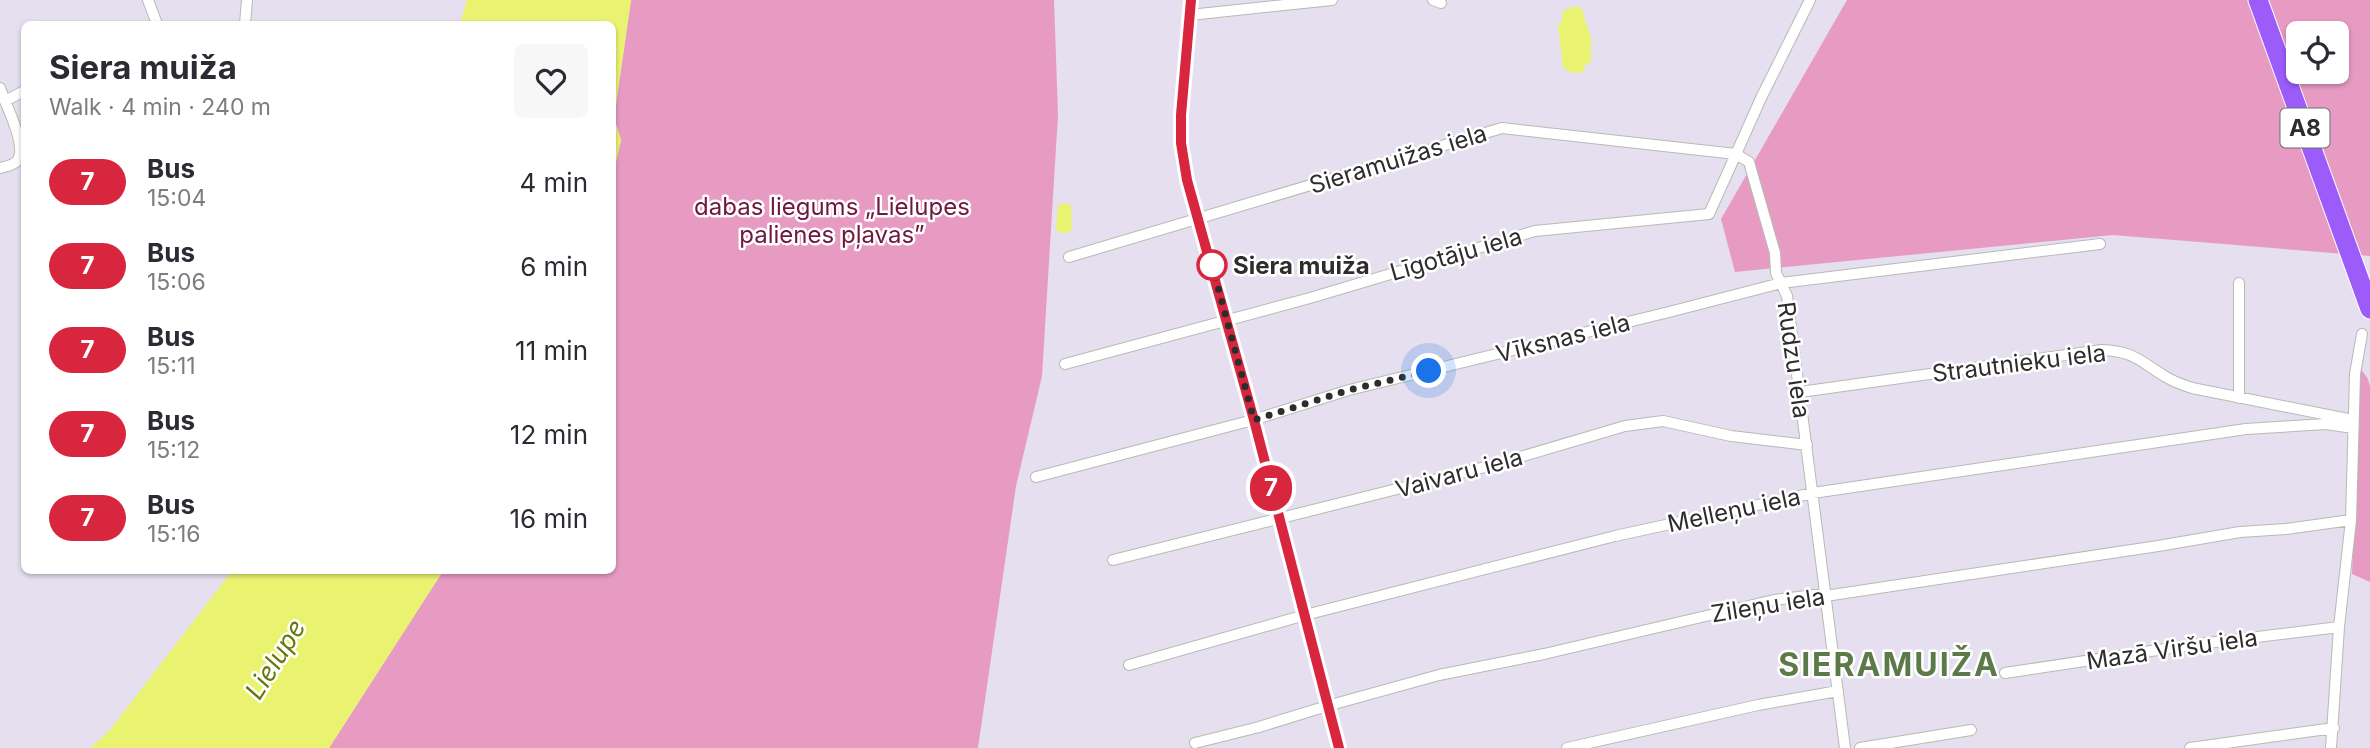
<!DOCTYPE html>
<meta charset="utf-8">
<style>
:root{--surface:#fff;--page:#f7f7f7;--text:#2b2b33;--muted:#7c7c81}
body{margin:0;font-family:Inter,sans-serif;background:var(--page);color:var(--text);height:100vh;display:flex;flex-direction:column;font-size:26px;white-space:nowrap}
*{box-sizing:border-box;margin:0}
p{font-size:23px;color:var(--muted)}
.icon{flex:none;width:38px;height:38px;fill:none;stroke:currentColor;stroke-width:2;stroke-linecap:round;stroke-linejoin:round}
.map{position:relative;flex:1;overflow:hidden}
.sheet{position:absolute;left:21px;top:21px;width:595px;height:553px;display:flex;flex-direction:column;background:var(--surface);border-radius:10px;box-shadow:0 2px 5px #0004}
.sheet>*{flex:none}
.badge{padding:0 14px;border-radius:23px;font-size:24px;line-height:46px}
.buttons{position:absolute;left:2286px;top:21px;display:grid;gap:14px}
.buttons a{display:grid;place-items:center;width:63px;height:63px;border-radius:10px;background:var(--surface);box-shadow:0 2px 5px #0004;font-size:35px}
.you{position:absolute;width:35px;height:35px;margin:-18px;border:5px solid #fff;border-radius:50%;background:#1a73e8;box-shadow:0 0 0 10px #1a73e833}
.map>.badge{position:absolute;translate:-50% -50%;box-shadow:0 0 0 4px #fff}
.round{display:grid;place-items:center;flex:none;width:74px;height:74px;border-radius:10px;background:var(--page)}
.overview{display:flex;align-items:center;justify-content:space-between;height:119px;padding:0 28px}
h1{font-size:33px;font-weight:700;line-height:52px}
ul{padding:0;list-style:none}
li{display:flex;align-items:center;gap:21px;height:84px;padding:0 28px}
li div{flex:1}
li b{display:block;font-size:26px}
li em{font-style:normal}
li .badge{min-width:77px;font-weight:700;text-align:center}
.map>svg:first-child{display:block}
.green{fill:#e79bc3;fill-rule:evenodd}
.water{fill:#eaf370}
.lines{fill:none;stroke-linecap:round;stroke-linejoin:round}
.minor-casing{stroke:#b5bdaf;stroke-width:12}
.trunk-casing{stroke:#fff;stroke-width:21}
.minor{stroke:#fff;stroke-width:10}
.trunk{stroke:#9c5cfa;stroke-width:19}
.line-casing{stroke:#fff;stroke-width:16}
.line{stroke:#d7263d;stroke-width:10}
.walk{stroke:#2d2d2d;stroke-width:7;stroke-dasharray:0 12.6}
.stop-dot{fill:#fff;stroke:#d7263d;stroke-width:3.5}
.labels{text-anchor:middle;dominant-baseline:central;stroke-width:5;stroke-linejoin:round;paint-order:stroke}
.shield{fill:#fff;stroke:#6c6c6c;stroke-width:2}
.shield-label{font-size:23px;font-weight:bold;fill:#2d2d2d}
.street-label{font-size:24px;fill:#2d2d2d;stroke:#fff}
.park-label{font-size:24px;fill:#6f183b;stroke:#fff}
.stop-label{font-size:24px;font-weight:bold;fill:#2d2d2d;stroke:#fff;text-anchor:start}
.water-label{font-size:26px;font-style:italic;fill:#68790b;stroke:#fff}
.district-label{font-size:32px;font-weight:bold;letter-spacing:2px;fill:#5b7a48;stroke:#fff}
</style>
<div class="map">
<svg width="2370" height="748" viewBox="0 0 2370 748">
<rect width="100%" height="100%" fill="#e5dfef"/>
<path class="green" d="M 631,0 L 1054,0 L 1058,115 L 1042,376 L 1016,486 L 978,748 L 329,748 L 443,571 L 612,570 L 612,176 L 621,140 L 614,118 Z
M 1847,0 L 2370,0 L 2370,256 L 2113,235 L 1735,272 L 1721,219 ZM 2298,33 L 2336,33 L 2336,72 L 2298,72 Z
M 2359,366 L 2368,379 L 2370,387 L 2370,582 L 2352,574 Z"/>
<path class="water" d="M 467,0 L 631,0 L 614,118 L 621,140 L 613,176 L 612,24 L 460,24 Z
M 1572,7 L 1581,7 L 1591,38 L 1591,62 L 1585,65 L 1584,72 L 1573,73 L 1563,68 L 1558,25 L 1562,21 L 1563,11 Z
M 1062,203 L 1071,205 L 1072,228 C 1069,235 1062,234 1056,230 L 1058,206 Z
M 232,571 L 443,571 L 329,748 L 90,748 L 110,730 Z"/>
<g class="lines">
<g class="minor-casing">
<path id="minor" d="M 148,0 L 157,24
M 1191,0 L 1181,115 L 1181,143 L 1187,180 L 1253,420 L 1339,748
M 1433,0 L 1441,3
M 1810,0 L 1761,98 L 1736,154 L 1749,162 L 1775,253 L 1776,273 L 1787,296 L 1845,748
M 1190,15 L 1332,0
M 245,24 L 247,0
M 0,88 L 5,101 L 24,91
M 0,168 C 5,167 12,165 16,162 C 28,151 10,113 5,101
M 1065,364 L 1310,298 L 1535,231 L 1709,214 L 1736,154 L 1502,128 L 1069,257
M 1800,392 L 2102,350 C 2134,351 2141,362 2166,377 C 2174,382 2183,385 2192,388 L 2353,420
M 2239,398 L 2239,283
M 1036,477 L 1253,420 L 1349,390 L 1669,312 L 1781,283 L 2100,244
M 1113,560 L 1493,465 L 1625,426 L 1663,421 L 1731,436 L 1807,445
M 1129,665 L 1305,615 L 1615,536 L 1813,493 L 2246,429 L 2326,424 L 2353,428
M 2005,673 L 2191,645 L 2339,627
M 1195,743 L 1259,727 L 1327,706 L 1439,675 L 1544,654 L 1774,600 L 1814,595 L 1832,595 L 2158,546 L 2240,532 L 2286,529 L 2351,520
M 1567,748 L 1758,705 L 1838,691
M 1860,748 L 1971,730
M 2190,748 L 2334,728
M 2331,748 L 2339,627 L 2351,520 L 2355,374 L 2362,334"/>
</g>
<g class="trunk-casing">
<path id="trunk" d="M 2258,0 L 2370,309"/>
</g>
<use href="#minor" class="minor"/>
<use href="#trunk" class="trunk"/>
</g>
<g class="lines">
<g class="line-casing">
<path id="line" d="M 1191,0 L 1181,115 L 1181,143 L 1187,180 L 1254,420 L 1339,748"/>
</g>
<use href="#line" class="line"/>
<path class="walk" d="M 1212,265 L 1254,420 L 1349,390 L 1429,371"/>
</g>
<circle class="stop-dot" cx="1212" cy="265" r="14"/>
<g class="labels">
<rect class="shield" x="2280.5" y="108.5" width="49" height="39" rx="5"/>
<g class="shield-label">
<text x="2305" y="128">A8</text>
</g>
<g class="street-label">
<text transform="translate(1398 159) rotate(-17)">Sieramuižas iela</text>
<text transform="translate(1456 254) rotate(-16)">Līgotāju iela</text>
<text transform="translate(1563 338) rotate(-14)">Vīksnas iela</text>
<text transform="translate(1794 360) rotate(82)">Rudzu iela</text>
<text transform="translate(2019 363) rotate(-7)">Strautnieku iela</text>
<text transform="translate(1459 473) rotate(-15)">Vaivaru iela</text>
<text transform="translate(1734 510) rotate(-12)">Melleņu iela</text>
<text transform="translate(1768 605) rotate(-9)">Zileņu iela</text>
<text transform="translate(2172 649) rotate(-8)">Mazā Viršu iela</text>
</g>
<g class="park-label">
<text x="832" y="206">dabas liegums „Lielupes<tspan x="832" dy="28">palienes pļavas”</tspan></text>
</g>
<g class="stop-label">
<text x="1233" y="265">Siera muiža</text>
</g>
<g class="water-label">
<text transform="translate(275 659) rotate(-58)">Lielupe</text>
</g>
<g class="district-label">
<text x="1889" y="664">SIERAMUIŽA</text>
</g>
</g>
</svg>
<div class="buttons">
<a><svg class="icon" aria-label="locate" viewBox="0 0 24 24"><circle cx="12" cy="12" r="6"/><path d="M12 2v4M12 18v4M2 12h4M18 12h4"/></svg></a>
</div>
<div class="you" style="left:1429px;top:371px"></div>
<b class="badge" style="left:1271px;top:488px;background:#d7263d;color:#fff">7</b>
<section class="sheet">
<div class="overview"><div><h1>Siera muiža</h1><p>Walk · 4 min · 240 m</p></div><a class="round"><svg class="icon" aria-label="heart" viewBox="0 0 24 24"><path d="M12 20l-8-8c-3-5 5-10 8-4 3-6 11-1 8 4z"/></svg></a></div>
<ul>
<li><span class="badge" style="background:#d7263d;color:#fff">7</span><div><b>Bus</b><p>15:04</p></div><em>4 min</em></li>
<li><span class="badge" style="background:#d7263d;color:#fff">7</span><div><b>Bus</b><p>15:06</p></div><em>6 min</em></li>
<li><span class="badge" style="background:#d7263d;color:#fff">7</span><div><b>Bus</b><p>15:11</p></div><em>11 min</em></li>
<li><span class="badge" style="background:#d7263d;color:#fff">7</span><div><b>Bus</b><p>15:12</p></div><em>12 min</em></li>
<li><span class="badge" style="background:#d7263d;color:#fff">7</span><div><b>Bus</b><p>15:16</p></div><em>16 min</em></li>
</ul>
</section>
</div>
